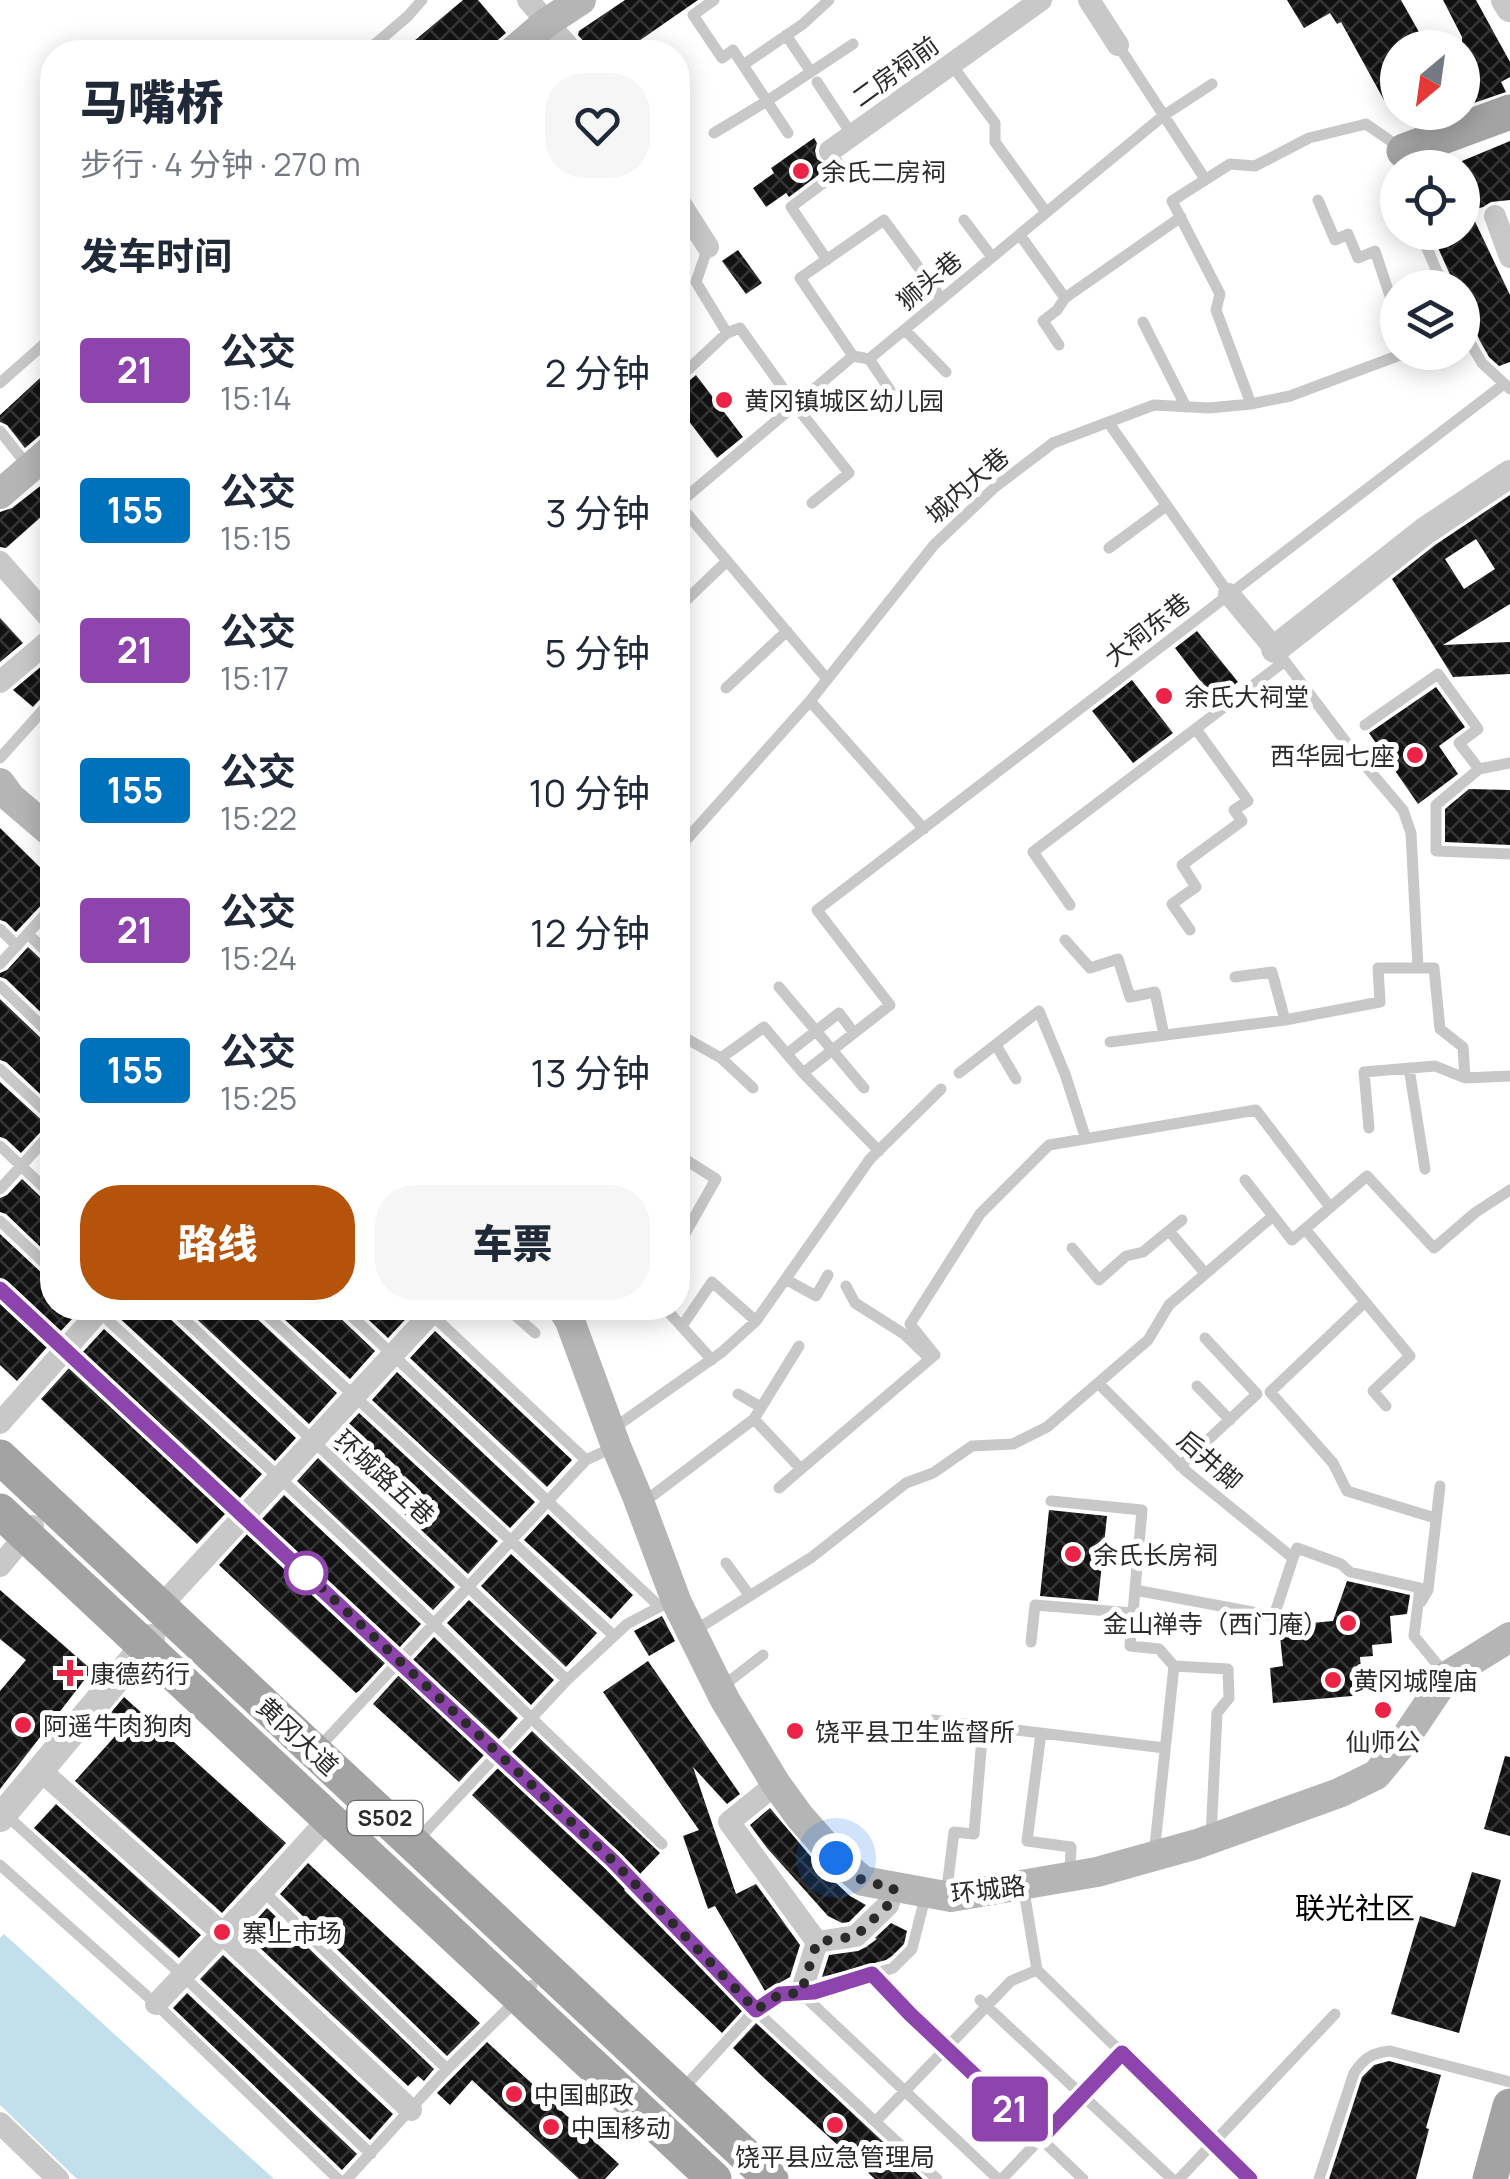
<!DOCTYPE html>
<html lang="zh">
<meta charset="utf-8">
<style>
:root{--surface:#fff;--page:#f6f6f7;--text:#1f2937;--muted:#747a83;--accent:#b45309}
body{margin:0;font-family:Manrope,"Noto Sans SC",sans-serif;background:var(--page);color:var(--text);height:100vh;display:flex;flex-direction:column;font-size:38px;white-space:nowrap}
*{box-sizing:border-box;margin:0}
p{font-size:32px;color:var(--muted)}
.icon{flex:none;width:55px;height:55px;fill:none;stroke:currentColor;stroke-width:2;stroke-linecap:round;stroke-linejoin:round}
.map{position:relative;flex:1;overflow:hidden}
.side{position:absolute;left:40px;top:40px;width:650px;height:1280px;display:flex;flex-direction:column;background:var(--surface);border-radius:40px;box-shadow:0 5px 25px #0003}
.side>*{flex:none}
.badge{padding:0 20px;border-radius:8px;font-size:35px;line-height:65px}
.needle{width:65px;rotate:209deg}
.buttons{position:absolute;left:1380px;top:30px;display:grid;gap:20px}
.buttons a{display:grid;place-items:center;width:100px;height:100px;border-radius:50%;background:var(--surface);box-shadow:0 5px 25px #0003;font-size:50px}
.you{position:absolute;width:50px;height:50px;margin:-25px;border:8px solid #fff;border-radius:50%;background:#1a73e8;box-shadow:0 0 0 15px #1a73e833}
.map>.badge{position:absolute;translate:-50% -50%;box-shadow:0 0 0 5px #fff}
h2{padding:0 40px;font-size:38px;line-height:90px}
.round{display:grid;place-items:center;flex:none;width:105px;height:105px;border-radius:40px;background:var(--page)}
.summary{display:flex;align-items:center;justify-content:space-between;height:170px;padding:0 40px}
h1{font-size:48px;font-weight:800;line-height:75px}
.primary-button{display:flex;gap:20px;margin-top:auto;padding:20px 40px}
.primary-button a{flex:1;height:115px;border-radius:40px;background:var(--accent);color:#fff;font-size:40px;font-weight:800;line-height:115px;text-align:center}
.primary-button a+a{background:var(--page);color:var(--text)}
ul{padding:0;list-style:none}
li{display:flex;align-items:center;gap:30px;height:140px;padding:0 40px}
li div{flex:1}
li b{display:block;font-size:38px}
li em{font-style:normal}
li .badge{min-width:110px;font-weight:700;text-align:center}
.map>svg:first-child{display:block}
.water{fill:#c2e0ec}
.building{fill:url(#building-cross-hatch);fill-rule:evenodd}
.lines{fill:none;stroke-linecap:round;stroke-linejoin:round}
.service{stroke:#c8c8c8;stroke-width:11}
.minor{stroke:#c8c8c8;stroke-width:22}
.tertiary{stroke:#c8c8c8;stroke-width:28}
.secondary{stroke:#b5b5b5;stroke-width:30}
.primary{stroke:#a3a3a3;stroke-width:35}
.line-casing{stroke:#fff;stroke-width:22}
.line{stroke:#8e44ad;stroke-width:15}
.walk{stroke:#2b2b2b;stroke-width:10;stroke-dasharray:0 18}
.poi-dot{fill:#eb2447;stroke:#fff;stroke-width:4}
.stop-dot{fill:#fff;stroke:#8e44ad;stroke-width:5}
.labels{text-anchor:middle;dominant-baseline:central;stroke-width:10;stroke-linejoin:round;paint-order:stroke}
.shield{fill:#fff;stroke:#6b6b6b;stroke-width:2.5}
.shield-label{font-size:22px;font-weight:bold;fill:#2b2b2b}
.street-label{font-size:25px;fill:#2b2b2b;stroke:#fff}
.poi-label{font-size:25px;fill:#2b2b2b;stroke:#fff;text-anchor:start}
.quarter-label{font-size:30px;fill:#000;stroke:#fff}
</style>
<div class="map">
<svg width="1510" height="2179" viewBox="0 0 1510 2179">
<defs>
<pattern id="building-cross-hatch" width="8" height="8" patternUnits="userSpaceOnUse" patternTransform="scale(2.5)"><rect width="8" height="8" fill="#121212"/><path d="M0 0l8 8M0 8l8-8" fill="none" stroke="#353535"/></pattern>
</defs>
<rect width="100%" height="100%" fill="#fff"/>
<path class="water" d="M 4,1934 L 274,2179 L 77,2179 L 0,2105 L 0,1938 Z"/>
<path class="building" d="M 463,0 L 478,0 L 506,33 L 484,52 L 401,52 Z
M 625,0 L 698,0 L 623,52 L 588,52 L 585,43 L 578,35 L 579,31 Z
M 1287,0 L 1401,0 L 1428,48 L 1398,48 L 1398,92 L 1384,100 L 1341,22 L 1337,24 L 1330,13 L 1304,28 Z
M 1443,0 L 1476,0 L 1510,62 L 1510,77 L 1501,82 L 1506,92 L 1462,107 L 1462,37 Z
M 814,138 L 817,143 L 815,151 L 817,159 L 829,167 L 789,197 L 786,193 L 766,207 L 753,188 L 774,173 L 771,168 Z
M 1510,141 L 1510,200 L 1491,202 L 1483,207 L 1470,211 L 1510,295 L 1510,362 L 1499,366 L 1489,357 L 1480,341 L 1462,302 L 1462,288 L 1456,288 L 1431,232 L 1462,232 L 1462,161 Z
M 738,250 L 762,283 L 746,294 L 722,261 Z
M 52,367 L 52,425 L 25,448 L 7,425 L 0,422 L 0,415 Z
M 696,375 L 743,437 L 717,458 L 678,407 L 678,390 Z
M 52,477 L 52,507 L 6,548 L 0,547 L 0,512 L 12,508 Z
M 1510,495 L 1510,604 L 1443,645 L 1510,642 L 1510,674 L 1453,677 L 1392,579 L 1435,545 ZM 1476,539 L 1495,569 L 1464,589 L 1445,559 Z
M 0,618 L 23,643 L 0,662 Z
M 1197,631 L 1238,682 L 1215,700 L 1175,648 Z
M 43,665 L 52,676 L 52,691 L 46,693 L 33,707 L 13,690 Z
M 1132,680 L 1173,733 L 1133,763 L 1092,711 Z
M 1436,687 L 1465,727 L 1439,746 L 1458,774 L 1418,804 L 1369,733 Z
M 1469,789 L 1510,790 L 1510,845 L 1445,842 L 1445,809 Z
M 0,828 L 52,879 L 52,898 L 45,901 L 16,932 L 6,922 L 0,920 Z
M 28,947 L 46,964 L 52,966 L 52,1023 L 6,979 L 0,977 L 0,973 L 7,970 Z
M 0,999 L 46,1043 L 52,1045 L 52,1105 L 6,1062 L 0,1060 Z
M 0,1082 L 47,1125 L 21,1153 L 6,1139 L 0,1137 Z
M 22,1179 L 46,1202 L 52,1204 L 52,1258 L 6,1214 L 0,1212 L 0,1198 L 7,1195 Z
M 0,1234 L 46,1277 L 52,1279 L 52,1308 L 82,1308 L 60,1332 L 6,1282 L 0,1280 Z
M 0,1302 L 48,1346 L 17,1381 L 0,1365 Z
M 117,1308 L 163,1308 L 166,1315 L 296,1438 L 275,1461 L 115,1314 Z
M 185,1308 L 250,1308 L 253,1315 L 337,1393 L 309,1424 Z
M 272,1308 L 334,1308 L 337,1315 L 375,1351 L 350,1379 Z
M 356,1308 L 413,1308 L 415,1309 L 388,1338 Z
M 104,1329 L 262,1474 L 239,1499 L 82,1353 Z
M 435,1331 L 572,1460 L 547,1487 L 410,1358 Z
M 70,1367 L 226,1513 L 197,1544 L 41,1399 Z
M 397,1372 L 535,1502 L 510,1528 L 372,1400 Z
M 359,1413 L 498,1541 L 468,1574 L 330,1444 Z
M 318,1458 L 455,1587 L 433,1610 L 297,1481 Z
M 284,1495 L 421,1624 L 399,1648 L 261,1520 Z
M 1049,1510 L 1107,1516 L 1098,1601 L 1040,1596 Z
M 548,1514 L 633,1595 L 611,1619 L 524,1540 Z
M 248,1533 L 386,1662 L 359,1691 L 356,1693 L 219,1565 Z
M 511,1554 L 597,1633 L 566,1667 L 481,1586 Z
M 1347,1581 L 1410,1595 L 1407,1614 L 1390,1616 L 1392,1643 L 1372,1645 L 1373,1656 L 1360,1657 L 1363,1695 L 1273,1703 L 1270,1668 L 1283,1666 L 1279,1626 L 1333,1621 Z
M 0,1590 L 92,1670 L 0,1789 L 0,1691 L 26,1660 L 0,1639 Z
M 469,1600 L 554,1680 L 531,1705 L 447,1623 Z
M 662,1616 L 675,1641 L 649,1656 L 634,1631 Z
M 434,1637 L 518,1718 L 498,1740 L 412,1661 Z
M 648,1661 L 740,1794 L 727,1804 L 693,1767 L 736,1894 L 756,1884 L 800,1945 L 790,1977 L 765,1991 L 715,1906 L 708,1909 L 683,1836 L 699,1830 L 603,1692 Z
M 399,1675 L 485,1754 L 459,1782 L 373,1704 Z
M 124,1697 L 286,1843 L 222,1913 L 75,1781 L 117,1734 L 103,1722 Z
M 532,1731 L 660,1853 L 639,1875 L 511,1753 Z
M 1505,1756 L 1510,1757 L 1510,1836 L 1484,1829 Z
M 499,1767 L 606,1868 L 626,1888 L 624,1890 L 739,2006 L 742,2011 L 722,2033 L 472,1795 Z
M 56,1804 L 201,1935 L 179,1958 L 34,1828 Z
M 770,1808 L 822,1870 L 850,1896 L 866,1905 L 849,1922 L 842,1923 L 828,1916 L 767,1848 L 750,1825 Z
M 308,1863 L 480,2023 L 447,2056 L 280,1894 Z
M 1472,1872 L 1501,1880 L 1459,2033 L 1391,2014 L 1420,1916 L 1455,1927 Z
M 267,1908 L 434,2069 L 424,2081 L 418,2076 L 408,2086 L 244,1933 Z
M 891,1923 L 907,1931 L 904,1944 L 892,1956 L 886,1960 L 822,1977 L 829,1955 L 858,1951 L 866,1947 L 877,1939 L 875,1938 Z
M 223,1955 L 393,2114 L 370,2140 L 200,1979 Z
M 187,1993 L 357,2154 L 342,2170 L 173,2008 Z
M 756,2023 L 923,2179 L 875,2179 L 764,2078 L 733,2048 Z
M 487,2042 L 619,2164 L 605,2179 L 579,2179 L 472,2080 L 450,2105 L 437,2093 Z
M 1389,2061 L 1441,2075 L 1426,2128 L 1429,2129 L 1416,2179 L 1329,2179 L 1362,2077 L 1374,2065 Z"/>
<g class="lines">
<path class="service" d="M 714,0 L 693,15 L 722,58 L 733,50 L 788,133
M 786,35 L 811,72
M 1118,45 L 1205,179
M 366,52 L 408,16 L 422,0
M 951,64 L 995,123 L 995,142 L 1046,212
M 743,65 L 803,24 L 829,0
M 817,82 L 852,135
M 714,133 L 767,101 L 853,44
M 1318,200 L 1335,240 L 1348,234 L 1358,258 L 1375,251 L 1390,296 L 1398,292
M 964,220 L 992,257
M 1420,232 L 1444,288
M 1020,235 L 1065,298 L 1181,217
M 708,247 L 696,282 L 727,333
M 827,260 L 791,207 L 842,169 L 830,151
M 1409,288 L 1439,275
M 1143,322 L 1186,407
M 1462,329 L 1482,363 L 1510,389
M 905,330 L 946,372
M 1059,345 L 1043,321 L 1057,310 L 1065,298
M 853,356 L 800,278 L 884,220 L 941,298
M 869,359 L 896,399
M 678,379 L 727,333 L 740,328 L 795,405 L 849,473 L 812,503
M 0,383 L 52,337
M 1251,404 L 1216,310 L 1220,294 L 1172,201 L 1230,164 L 1255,166 L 1309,138 L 1366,124 L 1402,149
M 1108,422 L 1229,594
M 0,431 L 27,465
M 678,503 L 827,679
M 678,504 L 853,356 L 869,359 L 1163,116 L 1212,84
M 1109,548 L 1166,506
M 678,608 L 727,561
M 1281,656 L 1352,750 L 1403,810 L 1411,833 L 1418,968
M 726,688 L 787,631
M 810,701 L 924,829
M 1365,725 L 1438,674 L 1478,729 L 1459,743 L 1479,769
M 0,758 L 52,700
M 1510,763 L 1479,769 L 1436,805 L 1436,851 L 1510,854
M 678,849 L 810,701 L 934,545 L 995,487 L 1053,443 L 1154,405 L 1209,408 L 1251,404 L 1290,396 L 1408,352
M 1070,905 L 1033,852 L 1285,661
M 0,929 L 17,946
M 1190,930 L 1172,904 L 1196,887 L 1182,865 L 1242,821 L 1234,810 L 1248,801 L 1196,729
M 28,934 L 52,957
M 1065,940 L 1090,968 L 1118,959 L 1130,997 L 1155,992 L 1164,1035
M 0,964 L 52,907
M 1235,977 L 1272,972 L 1285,1020
M 0,986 L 52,1036
M 779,987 L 864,1088
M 678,1034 L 721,1058 L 764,1027 L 803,1073 L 879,1151
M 1110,1042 L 1285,1020 L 1380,1002 L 1378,968 L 1434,968 L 1440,1029 L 1463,1047 L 1465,1078
M 996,1045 L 1016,1079
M 788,1053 L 839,1013 L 854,1033
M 721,1058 L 753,1088
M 1409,1068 L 1425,1169
M 0,1069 L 52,1117
M 803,1073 L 890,1005 L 817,910 L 1504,384
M 959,1073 L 1039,1011 L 1065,1074 L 1086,1139
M 1369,1128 L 1364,1072 L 1435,1066 L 1465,1078 L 1510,1076
M 0,1146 L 52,1195
M 678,1155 L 716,1179 L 678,1246
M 1245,1180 L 1292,1240 L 1367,1176 L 1434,1248 L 1476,1212 L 1510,1190
M 0,1189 L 52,1132
M 0,1221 L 52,1270
M 1305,1229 L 1410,1356 L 1373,1391 L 1386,1406
M 1169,1231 L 1205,1273
M 1072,1248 L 1099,1280 L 1126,1256 L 1143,1252 L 1182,1220
M 787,1280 L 816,1296 L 828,1275
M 0,1289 L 613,1861 L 755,2010 L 937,2179
M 1365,1302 L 1270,1392 L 1333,1463 L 1347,1491 L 1435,1518
M 172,1308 L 567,1680
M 259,1308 L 614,1636
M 343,1308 L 659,1606
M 507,1308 L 535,1333
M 665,1308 L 712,1360
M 98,1311 L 348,1541 L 662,1844
M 429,1312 L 586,1460
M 682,1326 L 712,1282 L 756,1321
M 930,1359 L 935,1355 L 910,1324 L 980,1214 L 1049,1145 L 1256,1110 L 1330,1207
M 1098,1383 L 1186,1471 L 1293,1558 L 1274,1616 L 1135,1590
M 1197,1386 L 1230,1420
M 738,1394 L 761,1407
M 754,1419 L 799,1346
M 614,1428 L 722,1352 L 756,1321 L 870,1159 L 941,1089
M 1180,1466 L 1257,1394 L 1205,1338
M 779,1488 L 801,1469
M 1051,1501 L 1142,1510 L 1130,1646 L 1159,1649 L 1174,1666
M 644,1502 L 754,1419 L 801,1469 L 930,1359 L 904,1334 L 855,1303 L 846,1286
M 1293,1558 L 1297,1548 L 1341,1564 L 1350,1572 L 1420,1588 L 1414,1636 L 1446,1675
M 726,1563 L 750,1596
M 1421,1602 L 1428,1590 L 1440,1486
M 694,1631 L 812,1557 L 906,1483 L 933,1473 L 972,1446 L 1013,1444 L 1047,1427 L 1148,1340 L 1169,1305 L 1273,1216
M 1031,1642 L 1035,1605 L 1133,1613
M 1174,1666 L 1228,1669 L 1229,1698 L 1217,1713 L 1211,1837
M 723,1686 L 763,1655
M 933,1720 L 1165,1748
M 1041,1733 L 1027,1841 L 1071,1847 L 1070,1872
M 325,1741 L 586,1460 L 616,1446
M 4,1813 L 183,1976 L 371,2154
M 424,1833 L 567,1680 L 627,1624 L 663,1605
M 1154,1855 L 1174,1666
M 0,1865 L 156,2004 L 338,2179
M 1023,1885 L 1037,1970 L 1251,2179
M 263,1891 L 447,2069
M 946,1896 L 954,1832 L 974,1834 L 983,1726
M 872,1974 L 910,2014 L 1083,2179
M 801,1993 L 998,2179
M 980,2000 L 1172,2179
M 690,2081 L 755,2010 L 780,1994 L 815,1993 L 893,1968 L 912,1949 L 926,1894
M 876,2121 L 1011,1981 L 1037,1970
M 347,2179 L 447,2069 L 532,1985
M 1002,2179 L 1122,2053
M 1179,2179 L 1335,2014
M 1319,2179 L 1354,2073 C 1364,2058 1372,2053 1390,2051 L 1510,2082"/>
<path class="minor" d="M 528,0 L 573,52
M 1089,0 L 1118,45
M 830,151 L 1041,0
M 678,200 L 708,247
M 1495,216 L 1510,257
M 0,562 L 52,621
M 1229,594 L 1275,649
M 0,682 L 52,638
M 0,1423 L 102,1308
M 0,1566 L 33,1526
M 170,1596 L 436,1308
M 39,1769 L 223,1934 L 411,2110
M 776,1784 L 729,1822 L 817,1942 L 801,1993
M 817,1942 L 856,1936 L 888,1905 L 894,1888
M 156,2004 L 263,1891 L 319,1829
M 0,2123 L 58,2179"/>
<path class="tertiary" d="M 1505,0 L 1510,8
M 1275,649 L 1425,531 L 1510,474
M 0,1818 L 151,1638"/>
<path class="secondary" d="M 512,52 L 546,23 L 581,0
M 0,494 L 52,449
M 0,783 L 11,798 L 52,833
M 562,1308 L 570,1321 L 616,1446 L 637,1496 L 677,1603 L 725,1700 L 776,1784 L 800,1817 L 836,1858 L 863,1881 L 951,1897 L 1097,1872 L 1197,1844 L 1339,1793 L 1376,1775 L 1400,1746 L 1447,1676 L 1510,1637"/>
<path class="primary" d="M 1404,151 L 1510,112
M 0,1457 L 771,2179
M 0,1511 L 714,2179
M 1490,2179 L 1510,2106"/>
</g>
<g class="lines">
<g class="line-casing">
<path id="line" d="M 0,1289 L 613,1861 L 756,2010 L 780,1994 L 814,1992 L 872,1974 L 910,2014 L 1041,2138 L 1122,2053 L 1250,2179"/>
</g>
<use href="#line" class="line"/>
<path class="walk" d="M 306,1573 L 294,1562 L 613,1861 L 756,2010 L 780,1994 L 801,1993 L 817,1942 L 856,1936 L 888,1905 L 894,1888 L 863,1881 L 836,1858"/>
</g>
<g class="poi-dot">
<circle cx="801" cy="171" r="10"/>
<circle cx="724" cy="400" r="10"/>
<circle cx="1164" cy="696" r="10"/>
<circle cx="1415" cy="755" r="10"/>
<circle cx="1073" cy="1554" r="10"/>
<circle cx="1348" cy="1623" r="10"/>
<path d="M65 1658h10v10h10v10h-10v10h-10v-10h-10v-10h10z"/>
<circle cx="1333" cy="1680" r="10"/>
<circle cx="1383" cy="1710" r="10"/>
<circle cx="23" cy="1725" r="10"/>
<circle cx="795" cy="1731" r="10"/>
<circle cx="222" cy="1932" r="10"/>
<circle cx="514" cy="2094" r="10"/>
<circle cx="835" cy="2125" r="10"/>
<circle cx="551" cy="2127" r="10"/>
</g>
<circle class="stop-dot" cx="306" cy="1573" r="20"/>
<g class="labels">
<rect class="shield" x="347.5" y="1801" width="75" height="34" rx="8"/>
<g class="shield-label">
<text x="385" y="1818">S502</text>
</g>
<g class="street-label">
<text transform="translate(895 71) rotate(-36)">二房祠前</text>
<text transform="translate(929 280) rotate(-40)">狮头巷</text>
<text transform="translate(967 485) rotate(-41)">城内大巷</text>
<text transform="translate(1147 629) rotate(-38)">大祠东巷</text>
<text transform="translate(1210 1460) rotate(41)">后井脚</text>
<text transform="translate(385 1477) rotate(43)">环城路五巷</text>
<text transform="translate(298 1736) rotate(43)">黄冈大道</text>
<text transform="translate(988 1889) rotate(-7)">环城路</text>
</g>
<g class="poi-label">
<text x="821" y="171">余氏二房祠</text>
<text x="744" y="400">黄冈镇城区幼儿园</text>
<text x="1184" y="696">余氏大祠堂</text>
<text x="1395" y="755" text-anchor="end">西华园七座</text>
<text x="1093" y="1554">余氏长房祠</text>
<text x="1328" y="1623" text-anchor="end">金山禅寺（西门庵）</text>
<text x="90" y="1673">康德药行</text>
<text x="1353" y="1680">黄冈城隍庙</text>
<text x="43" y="1725">阿遥牛肉狗肉</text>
<text x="815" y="1731">饶平县卫生监督所</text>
<text x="1383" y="1741" text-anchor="middle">仙师公</text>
<text x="242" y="1932">寨上市场</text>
<text x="534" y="2094">中国邮政</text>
<text x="571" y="2127">中国移动</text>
<text x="835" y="2156" text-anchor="middle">饶平县应急管理局</text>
</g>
<g class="quarter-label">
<text x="1355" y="1907">联光社区</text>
</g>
</g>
</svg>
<div class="buttons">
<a><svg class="needle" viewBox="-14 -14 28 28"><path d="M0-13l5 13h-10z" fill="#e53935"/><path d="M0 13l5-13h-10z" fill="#747a83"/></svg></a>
<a><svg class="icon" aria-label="locate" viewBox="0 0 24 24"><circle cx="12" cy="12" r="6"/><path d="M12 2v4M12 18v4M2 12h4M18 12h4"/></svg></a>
<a><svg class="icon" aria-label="layers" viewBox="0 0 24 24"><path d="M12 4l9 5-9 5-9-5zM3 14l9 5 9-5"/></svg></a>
</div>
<div class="you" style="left:836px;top:1858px"></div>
<b class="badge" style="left:1010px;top:2109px;background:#8e44ad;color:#fff">21</b>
<section class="side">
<div class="summary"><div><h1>马嘴桥</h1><p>步行 · 4 分钟 · 270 m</p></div><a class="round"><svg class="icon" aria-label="heart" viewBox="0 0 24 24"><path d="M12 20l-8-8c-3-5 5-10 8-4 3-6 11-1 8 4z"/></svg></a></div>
<h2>发车时间</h2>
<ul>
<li><span class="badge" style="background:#8e44ad;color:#fff">21</span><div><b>公交</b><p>15:14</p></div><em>2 分钟</em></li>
<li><span class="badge" style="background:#0072bc;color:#fff">155</span><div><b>公交</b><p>15:15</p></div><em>3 分钟</em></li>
<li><span class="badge" style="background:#8e44ad;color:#fff">21</span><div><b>公交</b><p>15:17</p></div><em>5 分钟</em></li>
<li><span class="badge" style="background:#0072bc;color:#fff">155</span><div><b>公交</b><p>15:22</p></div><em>10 分钟</em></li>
<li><span class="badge" style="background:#8e44ad;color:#fff">21</span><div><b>公交</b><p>15:24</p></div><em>12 分钟</em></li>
<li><span class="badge" style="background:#0072bc;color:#fff">155</span><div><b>公交</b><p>15:25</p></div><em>13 分钟</em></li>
</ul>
<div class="primary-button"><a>路线</a><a>车票</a></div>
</section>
</div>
